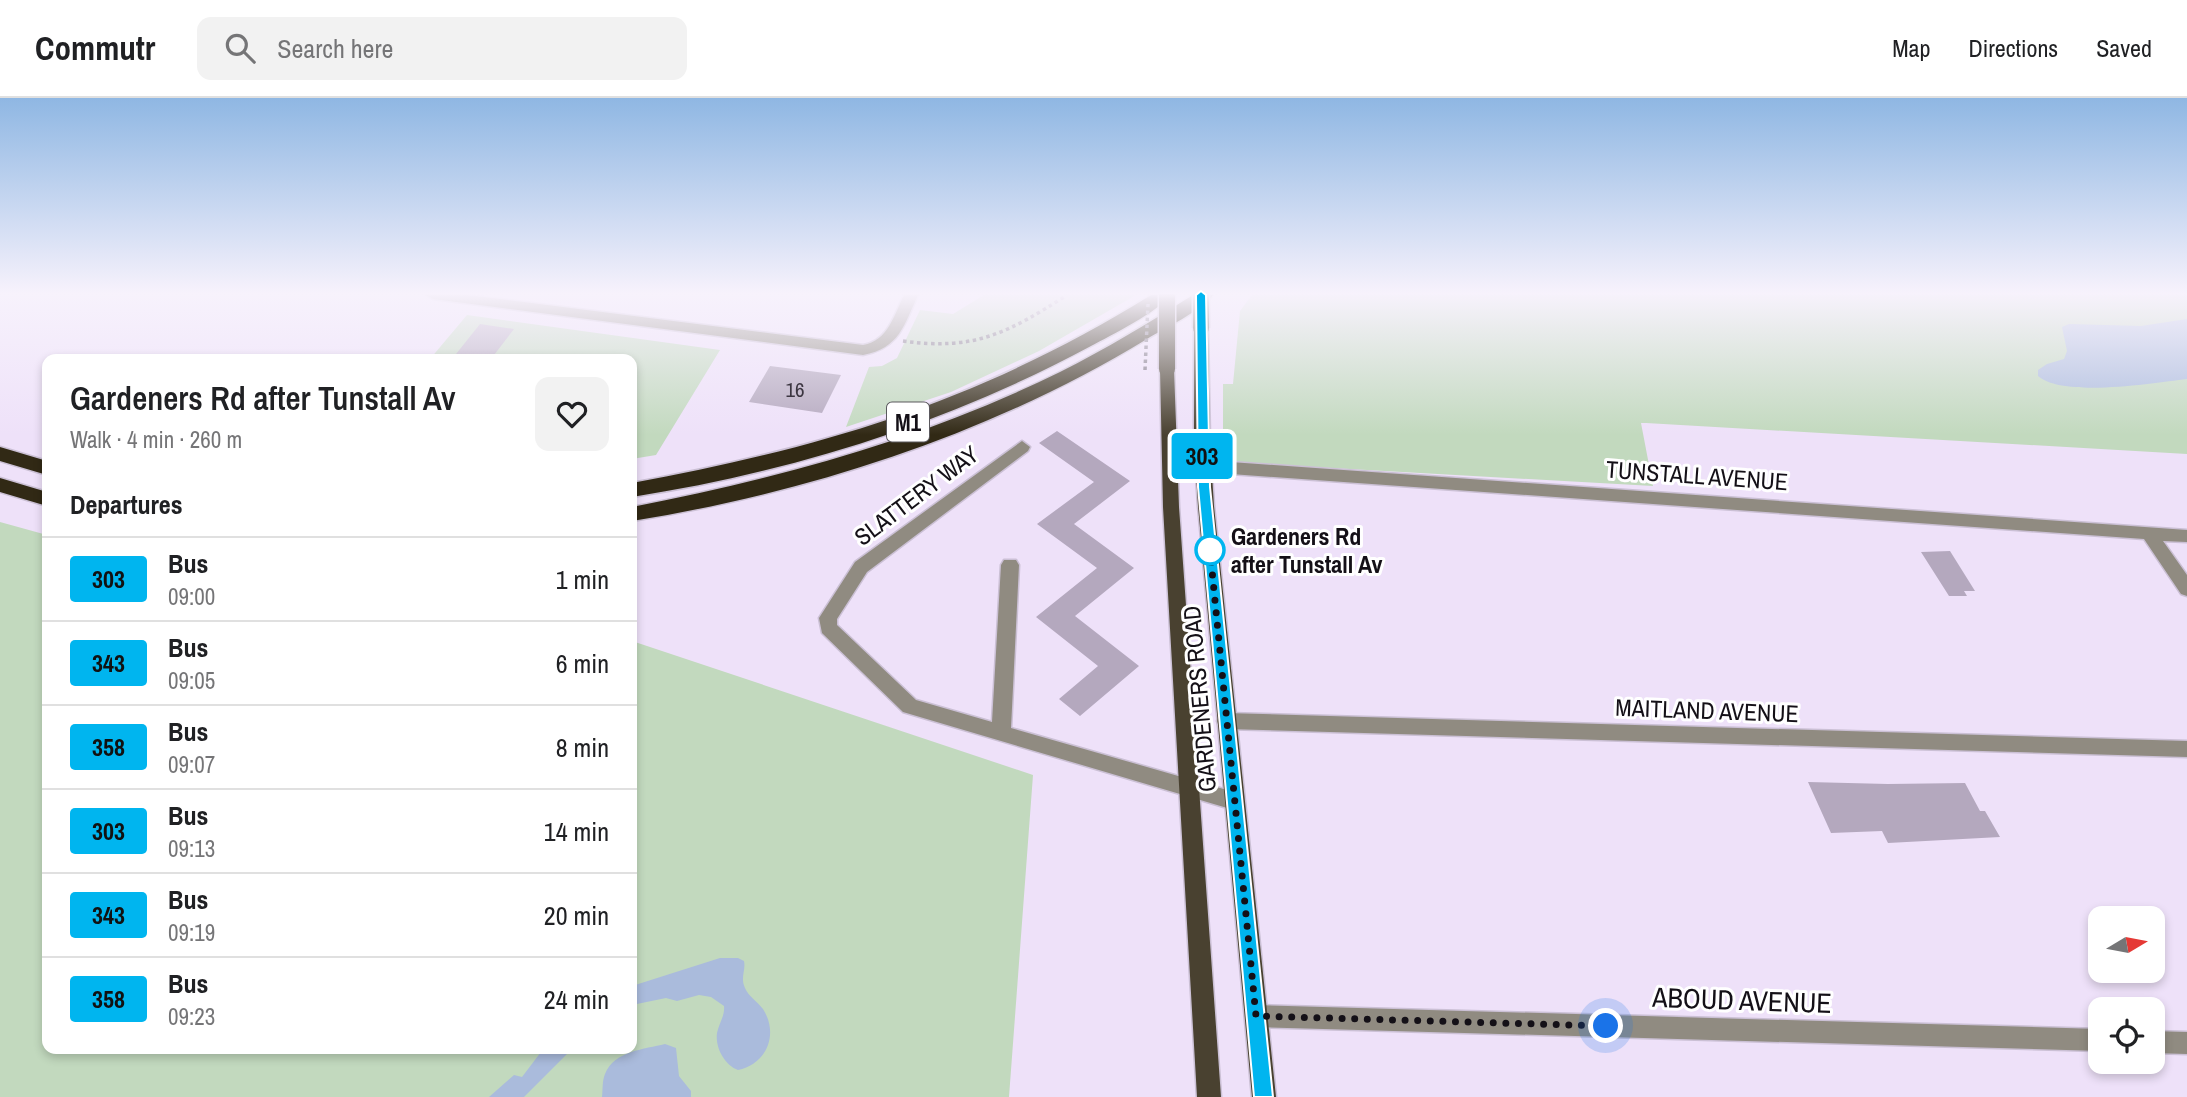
<!DOCTYPE html>
<meta charset="utf-8">
<style>
:root{--surface:#fff;--page:#f2f2f2;--text:#202124;--muted:#757577;--line:#e0e0e0}
body{margin:0;font-family:"Archivo Narrow",sans-serif;background:var(--page);color:var(--text);height:100vh;display:flex;flex-direction:column;font-size:26px;white-space:nowrap}
*{box-sizing:border-box;margin:0}
p{font-size:23px;color:var(--muted)}
.icon{flex:none;width:38px;height:38px;fill:none;stroke:currentColor;stroke-width:2;stroke-linecap:round;stroke-linejoin:round}
.map{position:relative;flex:1;overflow:hidden}
.side{position:absolute;left:42px;top:256px;width:595px;height:700px;display:flex;flex-direction:column;background:var(--surface);border-radius:14px;box-shadow:0 4px 10px #0003}
.side>*{flex:none}
.badge{padding:0 14px;border-radius:5px;font-size:24px;line-height:46px}
.needle{width:46px;rotate:80deg}
.tools{position:absolute;left:2088px;top:808px;display:grid;gap:14px}
.tools a{display:grid;place-items:center;width:77px;height:77px;border-radius:14px;background:var(--surface);box-shadow:0 4px 10px #0003;font-size:35px}
.you{position:absolute;width:35px;height:35px;margin:-18px;border:5px solid #fff;border-radius:50%;background:#1a73e8;box-shadow:0 0 0 10px #1a73e833}
.map>.badge{position:absolute;translate:-50% -50%;box-shadow:0 0 0 4px #fff}
h2{padding:0 28px;font-size:26px;line-height:63px}
.round{display:grid;place-items:center;flex:none;width:74px;height:74px;border-radius:14px;background:var(--page)}
.summary{display:flex;align-items:center;justify-content:space-between;height:119px;padding:0 28px}
h1{font-size:33px;font-weight:600;line-height:52px}
ul{padding:0;list-style:none}
li{display:flex;align-items:center;gap:21px;height:84px;padding:0 28px;border-top:2px solid var(--line)}
li div{flex:1}
li b{display:block;font-size:26px}
li em{font-style:normal}
li .badge{min-width:77px;font-weight:700;text-align:center}
header{display:flex;align-items:center;gap:42px;box-sizing:border-box;height:98px;padding:0 35px;background:var(--surface);border-bottom:2px solid var(--line)}
header strong{font-size:33px}
nav{display:flex;gap:38px;margin-inline-start:auto;font-size:24px}
.search{width:490px;height:63px;background:var(--page);display:flex;align-items:center;gap:18px;box-sizing:border-box;padding:0 24px;border-radius:14px;color:var(--muted);font-size:26px}
.map>svg:first-child{display:block}
.green{fill:#c2d9be}
.water{fill:#aabbdc}
.building{fill:#b4a8be}
.lines{fill:none;stroke-linecap:round;stroke-linejoin:round}
.minor-casing{stroke:#cbc0d5;stroke-width:3}
.major-casing{stroke:#cbc0d5;stroke-width:3}
.highway-casing{stroke:#cbc0d5;stroke-width:3}
.path{stroke:#7a7281;stroke-width:3.5;stroke-dasharray:3.5 3.5;stroke-linecap:butt}
.minor{fill:#908b81;fill-rule:evenodd}
.major{fill:#494130;fill-rule:evenodd}
.highway{fill:#312915;fill-rule:evenodd}
.major-bridge-casing{stroke:#cbc0d5;stroke-width:19;stroke-linecap:butt}
.path-bridge{stroke:#7a7281;stroke-width:3.5;stroke-dasharray:3.5 3.5;stroke-linecap:butt}
.major-bridge{stroke:#494130;stroke-width:16}
.line{fill:#00b5ef;stroke:#fff;stroke-width:2}
.walk{stroke:#141017;stroke-width:7;stroke-dasharray:0 12.6}
.stop-dot{fill:#fff;stroke:#00b5ef;stroke-width:3.5}
.labels{text-anchor:middle;dominant-baseline:central;stroke-width:6;stroke-linejoin:round;paint-order:stroke}
.number-label{font-size:21px;fill:#3c3641}
.shield{fill:#fff;stroke:#5a585d;stroke-width:2}
.shield-label{font-size:23px;font-weight:bold;fill:#141017}
.street-label{font-size:24px;fill:#141017;stroke:#fff}
.stop-label{font-size:24px;font-weight:bold;fill:#141017;stroke:#fff;text-anchor:start}
.near-street-label{font-size:28px;fill:#141017;stroke:#fff}
</style>
<header>
<strong>Commutr</strong>
<div class="search"><svg class="icon" aria-label="search" viewBox="0 0 24 24"><circle cx="10" cy="10" r="6"/><path d="M15 15l6 6"/></svg>Search here</div>
<nav><a>Map</a><a>Directions</a><a>Saved</a></nav>
</header>
<div class="map">
<svg width="2187" height="999" viewBox="0 0 2187 999">
<rect width="100%" height="100%" fill="#eee1f9"/>
<path class="green" d="M 984,197 L 1136,197 L 1039,253 L 951,294 L 846,329 L 869,269 L 882,268 L 897,260 L 920,212 L 953,216 Z
M 1252,197 L 2187,197 L 2187,356 L 1646,325 L 1641,325 L 1653,388 L 1223,364 L 1223,286 L 1233,286 L 1240,213 Z
M 467,217 L 720,252 L 656,357 L 632,361 L 632,261 L 430,261 Z
M 0,424 L 47,437 L 47,950 L 632,950 L 632,543 L 1033,677 L 1009,999 L 0,999 Z"/>
<path class="water" d="M 2187,221 L 2187,281 C 2154,285 2063,300 2038,278 L 2038,272 L 2047,266 L 2064,261 L 2067,253 L 2062,229 L 2069,226 L 2141,228 Z
M 720,860 L 738,860 L 744,863 C 746,873 740,879 745,890 C 748,898 757,903 763,911 C 779,936 767,966 738,972 C 725,967 715,950 717,935 C 719,925 725,918 724,908 L 711,899 L 699,897 L 677,903 L 666,900 L 632,907 L 632,888 Z
M 665,946 L 676,950 L 679,978 L 691,993 L 691,999 L 602,999 C 603,991 602,983 605,976 C 614,953 645,951 665,946 Z
M 544,950 L 573,950 L 524,999 L 489,999 L 514,977 L 522,979 Z"/>
<path class="building" d="M 480,226 L 514,231 L 491,261 L 452,261 Z
M 770,268 L 841,277 L 822,315 L 749,304 Z
M 1057,333 L 1130,383 L 1074,426 L 1134,470 L 1075,518 L 1139,568 L 1080,618 L 1059,601 L 1098,568 L 1036,519 L 1097,470 L 1037,426 L 1094,384 L 1039,345 Z
M 1950,453 L 1975,493 L 1964,493 L 1967,498 L 1949,498 L 1921,454 Z
M 1808,684 L 1888,686 L 1965,685 L 1980,713 L 1985,713 L 2000,739 L 1888,745 L 1882,733 L 1831,735 Z"/>
<g class="lines">
<g class="minor-casing">
<path id="minor" d="M 426,197 L 468,197 L 863,247 C 888,243 894,217 904,197 L 918,197 C 904,227 900,250 863,257 L 433,201 Z
M 1022,343 L 1030,349 L 1028,353 L 867,474 L 837,521 L 837,527 L 916,602 L 992,624 L 1001,467 L 1004,462 L 1016,462 L 1019,467 L 1011,630 L 1234,694 L 1241,697 L 1244,703 L 1241,709 L 1234,712 L 903,614 L 822,535 L 819,520 L 855,464 Z
M 1203,362 L 2187,432 L 2187,444 L 2163,443 L 2187,477 L 2187,498 L 2181,496 L 2144,441 L 1203,374 L 1195,368 Z
M 1226,615 L 2187,643 L 2187,659 L 1226,631 L 1219,629 L 1217,623 L 1219,617 Z
M 1256,907 L 2100,931 L 2100,953 L 1256,929 L 1248,926 L 1245,918 L 1248,910 Z
M 2152,933 L 2187,934 L 2187,956 L 2152,955 Z"/>
</g>
<g class="major-casing">
<path id="major" d="M 1201,225 L 1208,230 L 1210,345 L 1214,408 L 1276,999 L 1252,999 L 1198,408 L 1194,345 L 1194,230 Z
M 1167,266 L 1174,271 L 1179,409 L 1221,999 L 1197,999 L 1163,409 L 1160,271 Z"/>
</g>
<g class="highway-casing">
<path id="highway" d="M 1151,197 L 1171,197 C 1159,213 1110,238 1091,248 C 948,325 792,374 632,399 L 632,385 C 827,349 982,302 1151,197 Z
M 1193,197 L 1213,197 C 1201,213 1165,230 1147,241 C 991,336 811,394 632,423 L 632,409 C 781,380 924,341 1060,274 C 1106,251 1150,224 1193,197 Z
M 0,349 L 47,363 L 47,377 L 0,363 Z
M 0,380 L 47,394 L 47,408 L 0,394 Z"/>
</g>
<path class="path" d="M 903,243 C 974,253 1008,235 1067,197"/>
<use href="#minor" class="minor"/>
<use href="#major" class="major"/>
<use href="#highway" class="highway"/>
<g class="major-bridge-casing">
<path id="major-bridge" d="M 1167,197 L 1167,271
M 1201,197 L 1201,230"/>
</g>
<path class="path-bridge" d="M 1145,272 L 1148,206"/>
<use href="#major-bridge" class="major-bridge"/>
</g>
<linearGradient id="sky" x2="0" y2="1"><stop stop-color="#8fb7e3"/><stop offset="0.58" stop-color="#f7f2fc"/><stop offset="1" stop-color="#f7f2fc" stop-opacity="0"/></linearGradient>
<rect width="2187" height="337" fill="url(#sky)"/>
<path class="line" d="M 1201,193 L 1206,197 L 1210,389 L 1273,999 L 1254,999 L 1198,389 L 1196,197 Z"/>
<g class="lines">
<path class="walk" d="M 1210,452 L 1256,918 L 1606,928"/>
</g>
<circle class="stop-dot" cx="1210" cy="452" r="14"/>
<g class="labels">
<g class="number-label">
<text x="795" y="291">16</text>
</g>
<rect class="shield" x="887" y="304.5" width="42" height="39" rx="5"/>
<g class="shield-label">
<text x="908" y="324">M1</text>
</g>
<g class="street-label">
<text transform="translate(1697 377) rotate(4)">TUNSTALL AVENUE</text>
<text transform="translate(916 397) rotate(-37)">SLATTERY WAY</text>
<text transform="translate(1199 601) rotate(-95)">GARDENERS ROAD</text>
<text transform="translate(1707 612) rotate(2)">MAITLAND AVENUE</text>
</g>
<g class="stop-label">
<text x="1231" y="438">Gardeners Rd<tspan x="1231" dy="28">after Tunstall Av</tspan></text>
</g>
<g class="near-street-label">
<text transform="translate(1742 902) rotate(2)">ABOUD AVENUE</text>
</g>
</g>
</svg>
<div class="tools">
<a><svg class="needle" viewBox="-14 -14 28 28"><path d="M0-13l5 13h-10z" fill="#e53935"/><path d="M0 13l5-13h-10z" fill="#757577"/></svg></a>
<a><svg class="icon" aria-label="locate" viewBox="0 0 24 24"><circle cx="12" cy="12" r="6"/><path d="M12 2v4M12 18v4M2 12h4M18 12h4"/></svg></a>
</div>
<div class="you" style="left:1606px;top:928px"></div>
<b class="badge" style="left:1202px;top:358px;background:#00b5ef;color:#111">303</b>
<section class="side">
<div class="summary"><div><h1>Gardeners Rd after Tunstall Av</h1><p>Walk · 4 min · 260 m</p></div><a class="round"><svg class="icon" aria-label="heart" viewBox="0 0 24 24"><path d="M12 20l-8-8c-3-5 5-10 8-4 3-6 11-1 8 4z"/></svg></a></div>
<h2>Departures</h2>
<ul>
<li><span class="badge" style="background:#00b5ef;color:#111">303</span><div><b>Bus</b><p>09:00</p></div><em>1 min</em></li>
<li><span class="badge" style="background:#00b5ef;color:#111">343</span><div><b>Bus</b><p>09:05</p></div><em>6 min</em></li>
<li><span class="badge" style="background:#00b5ef;color:#111">358</span><div><b>Bus</b><p>09:07</p></div><em>8 min</em></li>
<li><span class="badge" style="background:#00b5ef;color:#111">303</span><div><b>Bus</b><p>09:13</p></div><em>14 min</em></li>
<li><span class="badge" style="background:#00b5ef;color:#111">343</span><div><b>Bus</b><p>09:19</p></div><em>20 min</em></li>
<li><span class="badge" style="background:#00b5ef;color:#111">358</span><div><b>Bus</b><p>09:23</p></div><em>24 min</em></li>
</ul>
</section>
</div>
